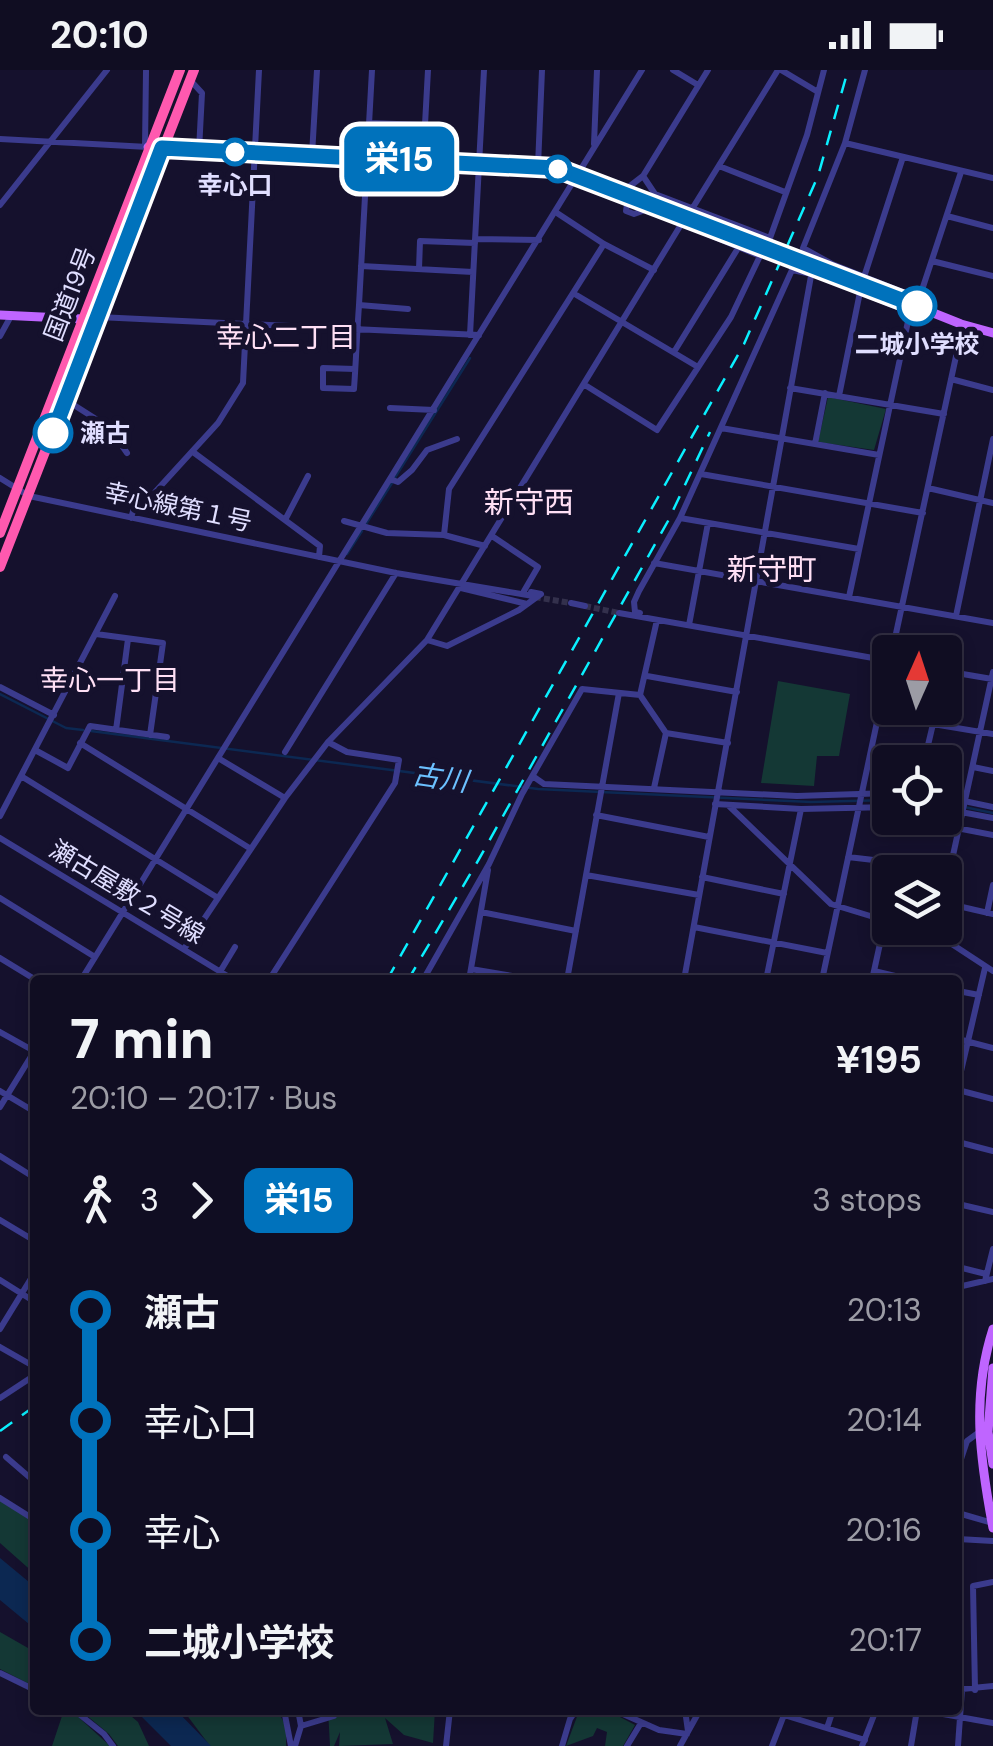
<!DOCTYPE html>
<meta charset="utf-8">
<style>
:root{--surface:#100d22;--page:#19162a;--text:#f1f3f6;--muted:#9c9ca5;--line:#302d40}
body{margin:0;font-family:"DM Sans","Noto Sans JP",sans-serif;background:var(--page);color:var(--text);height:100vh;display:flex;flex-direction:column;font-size:38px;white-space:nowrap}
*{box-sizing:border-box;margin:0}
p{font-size:32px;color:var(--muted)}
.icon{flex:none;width:55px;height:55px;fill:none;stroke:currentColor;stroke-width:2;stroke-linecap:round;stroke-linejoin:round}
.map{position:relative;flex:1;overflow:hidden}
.panel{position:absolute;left:30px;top:905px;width:932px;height:740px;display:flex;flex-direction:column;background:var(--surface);border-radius:10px;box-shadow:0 5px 15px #0003,0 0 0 2px var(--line)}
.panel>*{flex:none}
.badge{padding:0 20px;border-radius:15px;font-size:35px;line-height:65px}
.needle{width:65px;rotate:3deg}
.tools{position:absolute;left:872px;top:565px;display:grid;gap:20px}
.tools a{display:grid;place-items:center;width:90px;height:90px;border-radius:10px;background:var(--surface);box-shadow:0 5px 15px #0003,0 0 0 2px var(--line);font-size:50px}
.map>.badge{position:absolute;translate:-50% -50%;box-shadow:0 0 0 5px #fff}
.legs{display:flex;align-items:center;gap:15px;height:110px;padding:0 40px;font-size:32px}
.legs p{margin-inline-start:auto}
.summary{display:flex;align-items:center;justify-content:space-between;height:170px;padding:0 40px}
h1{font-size:55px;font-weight:800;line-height:75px}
ul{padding:0 40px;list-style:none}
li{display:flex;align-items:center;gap:35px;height:110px;font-size:38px}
li i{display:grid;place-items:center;width:15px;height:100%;margin:0 12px;background:currentColor}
li i::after{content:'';width:25px;height:25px;margin:-12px;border:8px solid;border-radius:50%;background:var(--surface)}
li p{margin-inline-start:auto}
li:first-child i{background:linear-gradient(#0000 50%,currentColor 0)}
li:last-child i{background:linear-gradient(currentColor 50%,#0000 0)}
.status{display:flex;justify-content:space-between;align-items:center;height:70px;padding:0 50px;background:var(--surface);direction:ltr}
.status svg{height:28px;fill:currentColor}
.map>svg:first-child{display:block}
.green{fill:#143835}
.water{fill:#0c2852}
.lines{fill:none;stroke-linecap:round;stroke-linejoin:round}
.stream{stroke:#0c2852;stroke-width:2.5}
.minor-tunnel{stroke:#33304c;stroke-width:6;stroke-dasharray:6 3;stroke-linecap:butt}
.major-tunnel{stroke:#33304c;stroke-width:9;stroke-dasharray:9 4.5;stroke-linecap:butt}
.minor{stroke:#3b3b8d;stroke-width:6}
.major{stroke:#bf65ff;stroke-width:9}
.highway{stroke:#ff59af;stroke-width:10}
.rail{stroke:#0af0ff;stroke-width:2.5;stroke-dasharray:15 12;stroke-linecap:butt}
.line-1-casing{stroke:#fff;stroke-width:22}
.line-1{stroke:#0072bc;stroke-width:15}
.stop-1-dot{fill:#fff;stroke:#0072bc;stroke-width:5}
.labels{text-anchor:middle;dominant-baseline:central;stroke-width:10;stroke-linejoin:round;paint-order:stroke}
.stop-label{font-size:25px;font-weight:bold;fill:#e0deff;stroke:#15112d}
.street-label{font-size:25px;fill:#e0deff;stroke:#15112d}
.neighbourhood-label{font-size:28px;fill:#ffe0f5;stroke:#15112d}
.water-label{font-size:28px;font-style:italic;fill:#6cc1ff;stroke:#15112d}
.quarter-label{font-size:30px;fill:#ffe0f5;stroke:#15112d}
</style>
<div class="status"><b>20:10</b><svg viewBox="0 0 49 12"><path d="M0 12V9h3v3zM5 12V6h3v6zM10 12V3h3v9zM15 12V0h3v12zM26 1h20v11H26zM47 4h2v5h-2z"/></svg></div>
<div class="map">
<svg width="993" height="1676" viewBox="0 0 993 1676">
<rect width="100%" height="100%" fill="#15112d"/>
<path class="green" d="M 828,327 L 886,339 L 874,380 L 818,372 Z
M 778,611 L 850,624 L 839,686 L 817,686 L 814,716 L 761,713 Z
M 0,1427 L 35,1453 L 35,1504 L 0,1473 Z
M 0,1562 L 35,1582 L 35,1617 L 0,1599 Z
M 64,1640 L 75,1644 L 110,1676 L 52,1676 Z
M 80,1640 L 124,1640 L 138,1652 L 149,1676 L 118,1676 L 109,1664 Z
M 183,1640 L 277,1640 L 286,1656 L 286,1676 L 210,1676 Z
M 328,1640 L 435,1640 L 433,1673 L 404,1665 L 385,1648 L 393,1674 L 339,1676 L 340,1662 L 334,1676 L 330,1676 Z
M 607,1640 L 635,1655 L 623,1676 L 605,1676 L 607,1662 L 597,1658 L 593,1666 L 566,1676 L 578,1644 Z"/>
<path class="water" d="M 0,1488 L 35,1517 L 35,1559 L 0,1530 Z
M 135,1640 L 176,1640 L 211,1676 L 171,1676 Z"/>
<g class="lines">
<path class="stream" d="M 394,409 L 470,288
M 366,454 L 392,413
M 347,484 L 362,461
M 0,624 L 66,658 L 83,660
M 91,661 L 538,719 L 811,732 L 890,730
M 945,733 L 993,743"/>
<path class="minor-tunnel" d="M 535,527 L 571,533
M 585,536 L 619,543"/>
<path class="major-tunnel" d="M 767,177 L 793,187"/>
<path class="minor" d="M 673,0 L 698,15
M 781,0 L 818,22
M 865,0 L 845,73 L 803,178 L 832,194 L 910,225 L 916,234
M 191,11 L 202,23 L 199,80
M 369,53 L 425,55
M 0,69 L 148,77
M 845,73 L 993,108
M 594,74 L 597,0
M 145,77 L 146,1
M 312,85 L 317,0
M 423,91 L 428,0
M 538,96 L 542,0
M 719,96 L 785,122
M 643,106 L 655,124 L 770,168 L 807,65 L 824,0
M 0,135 L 107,0
M 692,139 L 778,0
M 557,143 L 604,174 L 654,200
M 947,146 L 993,158
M 475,169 L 539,170
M 932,191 L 993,206
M 361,196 L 473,202
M 419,199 L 420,171 L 475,173
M 864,207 L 903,87
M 573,223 L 698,297
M 359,235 L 408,239
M 98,247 L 479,265
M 470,265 L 484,0
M 0,266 L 11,246
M 674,282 L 740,175
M 355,299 L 323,298 L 323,318 L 354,319 C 356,291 357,263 359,235 L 372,0
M 951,309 L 993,320
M 585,315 L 657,360 L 731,247 L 760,186 L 648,139 L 634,144 L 626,141 L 630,116 L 643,106 L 708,0
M 790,318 L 944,344
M 839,326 L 860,222
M 66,330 L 110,358 L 127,383
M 390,338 L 434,340
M 721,358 L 879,385
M 815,374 L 825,323
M 193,382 L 320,476 L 319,487
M 701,404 L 923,443
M 0,408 L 29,426 L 396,503 L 533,526
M 390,409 L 398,412 L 412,400 L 427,380 L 457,369
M 928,418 L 993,433
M 131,448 L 134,438 L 146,432 L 218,353 L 243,313 L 259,0
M 680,448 L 859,479
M 285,450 L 308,406
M 344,451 L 387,463 L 444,465 L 485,476
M 444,465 L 449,419 L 604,174
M 492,466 L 538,497 L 524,521
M 654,493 L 993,553
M 461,518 L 527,534
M 849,527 L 910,242 L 917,235 L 961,102
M 571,533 L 585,536
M 619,543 L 890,591 L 822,910
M 640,543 L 635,542 L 634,532 L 639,521 L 680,448 L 792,200 L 817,205 L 910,242
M 956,546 L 993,369
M 657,550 L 640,625 L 666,663 L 728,673
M 689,555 L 708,453
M 96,564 L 163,573 L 150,665
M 427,570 L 447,576 L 519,540 L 541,524 L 531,522
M 892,582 L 963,254
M 945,601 L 992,609
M 647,606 L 737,622
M 0,617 L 54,645
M 879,645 L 993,664
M 116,660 L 128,569
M 80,673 L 251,779
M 35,680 L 68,698 L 90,656 L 167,667
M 285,682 L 396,503
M 218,688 L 285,728
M 924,692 L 933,654
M 973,697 L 993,701
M 21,706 L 218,828
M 534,707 L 544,714 L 797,726 L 890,723
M 654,718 L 666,663
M 945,727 L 993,737
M 715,734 L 801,739 L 890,737
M 728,735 L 831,834 L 890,852
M 945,739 L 993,748
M 596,745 L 709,767
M 0,746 L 115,526
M 922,748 L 931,753 L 993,765
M 0,768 L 234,910
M 848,787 L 950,799
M 586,805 L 699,825
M 702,807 L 784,824
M 945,822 L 993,602
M 0,828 L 95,887
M 945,833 L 993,844
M 481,842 L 576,861
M 987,843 L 993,815
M 694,857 L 827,883
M 913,858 L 935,863 L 993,901
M 184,879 L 285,728 L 328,672 L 427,570 L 682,153
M 0,888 L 36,910
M 471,899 L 536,910
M 874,901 L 912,910
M 81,910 L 642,0
M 215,910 L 235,877
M 269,910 L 395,713 L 399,690 L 347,682 L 328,672
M 423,910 L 489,794 L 522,724 L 582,619 L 640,625
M 469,910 L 488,800
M 567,910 L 619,623
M 684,910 L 811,206
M 766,910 L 801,739
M 872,910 L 885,851
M 958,921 L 979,925
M 0,962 L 34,981
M 958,969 L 993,978
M 958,1014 L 985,898
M 958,1020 L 993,1029
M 0,1021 L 35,1042
M 0,1037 L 35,980
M 958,1072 L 993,1081
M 0,1086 L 35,1108
M 958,1134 L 993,1142
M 0,1150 L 35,1171
M 958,1197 L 986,1204
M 0,1210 L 35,1232
M 985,1211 L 993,1179
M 958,1217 L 993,1209
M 0,1259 L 35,1202
M 0,1277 L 35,1297
M 0,1328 L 35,1305
M 6,1387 L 35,1412
M 958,1398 L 967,1371 L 978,1363
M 0,1428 L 35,1450
M 958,1443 L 993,1453
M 958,1469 L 993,1471
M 0,1603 L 35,1620
M 975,1620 L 973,1516 L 993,1512
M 74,1640 L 104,1664 L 113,1676
M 284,1640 L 291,1676
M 614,1640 L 659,1660 L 687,1664
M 685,1640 L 688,1661
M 921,1640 L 993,1653
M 301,1656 L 334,1646 L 337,1640
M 827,1658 L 833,1640
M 295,1676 L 301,1656 L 298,1640
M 446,1676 L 450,1640
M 562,1676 L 570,1649 L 576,1640
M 627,1676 L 641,1653
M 680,1676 L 700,1640
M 772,1676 L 784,1645 L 865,1670
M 862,1676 L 876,1640
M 911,1676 L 917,1640
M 958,1676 L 962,1619 L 993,1616"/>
<path class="major" d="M 148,77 L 556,98 L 767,177
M 793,187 L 961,254 L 993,263
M 0,245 L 83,249 L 98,247
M 993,1259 C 971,1327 980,1389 993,1458
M 993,1298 L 988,1362 L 993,1394"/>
<path class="highway" d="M 0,463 L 180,0
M 0,497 L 194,0"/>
<path class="rail" d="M 387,910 L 744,274 L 818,106 L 848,0
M 408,910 L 479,789 L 668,451 L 710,362
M 0,1361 L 35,1336"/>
</g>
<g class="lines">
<g class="line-1-casing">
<path id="line-1" d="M 53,363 L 162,78 L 556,98 L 917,236"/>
</g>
<use href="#line-1" class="line-1"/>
</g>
<g class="stop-1-dot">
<circle cx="235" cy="82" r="12"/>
<circle cx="558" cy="99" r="12"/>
<circle cx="917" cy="236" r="18"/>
<circle cx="53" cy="363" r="18"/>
</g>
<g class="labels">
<g class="stop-label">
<text x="235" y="115">幸心口</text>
<text x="917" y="274">二城小学校</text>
<text x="80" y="363" text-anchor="start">瀬古</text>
</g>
<g class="street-label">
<text transform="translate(70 224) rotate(-69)">国道19号</text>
<text transform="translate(178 437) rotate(12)">幸心線第１号</text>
<text transform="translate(127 822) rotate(31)">瀬古屋敷２号線</text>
</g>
<g class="neighbourhood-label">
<text x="286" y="267">幸心二丁目</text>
<text x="110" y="610">幸心一丁目</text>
</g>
<g class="water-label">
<text transform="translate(440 708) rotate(8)">古川</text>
</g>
<g class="quarter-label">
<text x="529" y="432">新守西</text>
<text x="772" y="499">新守町</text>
</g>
</g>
</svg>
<div class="tools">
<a><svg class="needle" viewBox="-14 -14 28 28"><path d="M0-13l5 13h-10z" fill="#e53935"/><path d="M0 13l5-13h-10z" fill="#9c9ca5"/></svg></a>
<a><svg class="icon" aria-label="locate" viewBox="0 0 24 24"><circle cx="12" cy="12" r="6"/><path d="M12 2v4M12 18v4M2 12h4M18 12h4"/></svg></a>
<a><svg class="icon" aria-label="layers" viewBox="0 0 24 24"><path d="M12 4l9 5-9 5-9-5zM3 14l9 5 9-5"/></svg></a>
</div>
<b class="badge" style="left:399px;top:89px;background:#0072bc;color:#fff">栄15</b>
<section class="panel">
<div class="summary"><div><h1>7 min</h1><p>20:10 – 20:17 · Bus</p></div><b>¥195</b></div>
<div class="legs"><svg class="icon" aria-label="walk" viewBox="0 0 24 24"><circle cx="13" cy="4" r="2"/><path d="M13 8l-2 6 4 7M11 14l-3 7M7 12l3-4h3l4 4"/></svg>3<svg class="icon" aria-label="forward" viewBox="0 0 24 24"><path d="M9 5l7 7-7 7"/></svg><b class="badge" style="background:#0072bc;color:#fff">栄15</b><p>3 stops</p></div>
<ul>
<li><i style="color:#0072bc"></i><b>瀬古</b><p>20:13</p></li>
<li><i style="color:#0072bc"></i><span>幸心口</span><p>20:14</p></li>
<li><i style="color:#0072bc"></i><span>幸心</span><p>20:16</p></li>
<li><i style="color:#0072bc"></i><b>二城小学校</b><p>20:17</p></li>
</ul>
</section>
</div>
